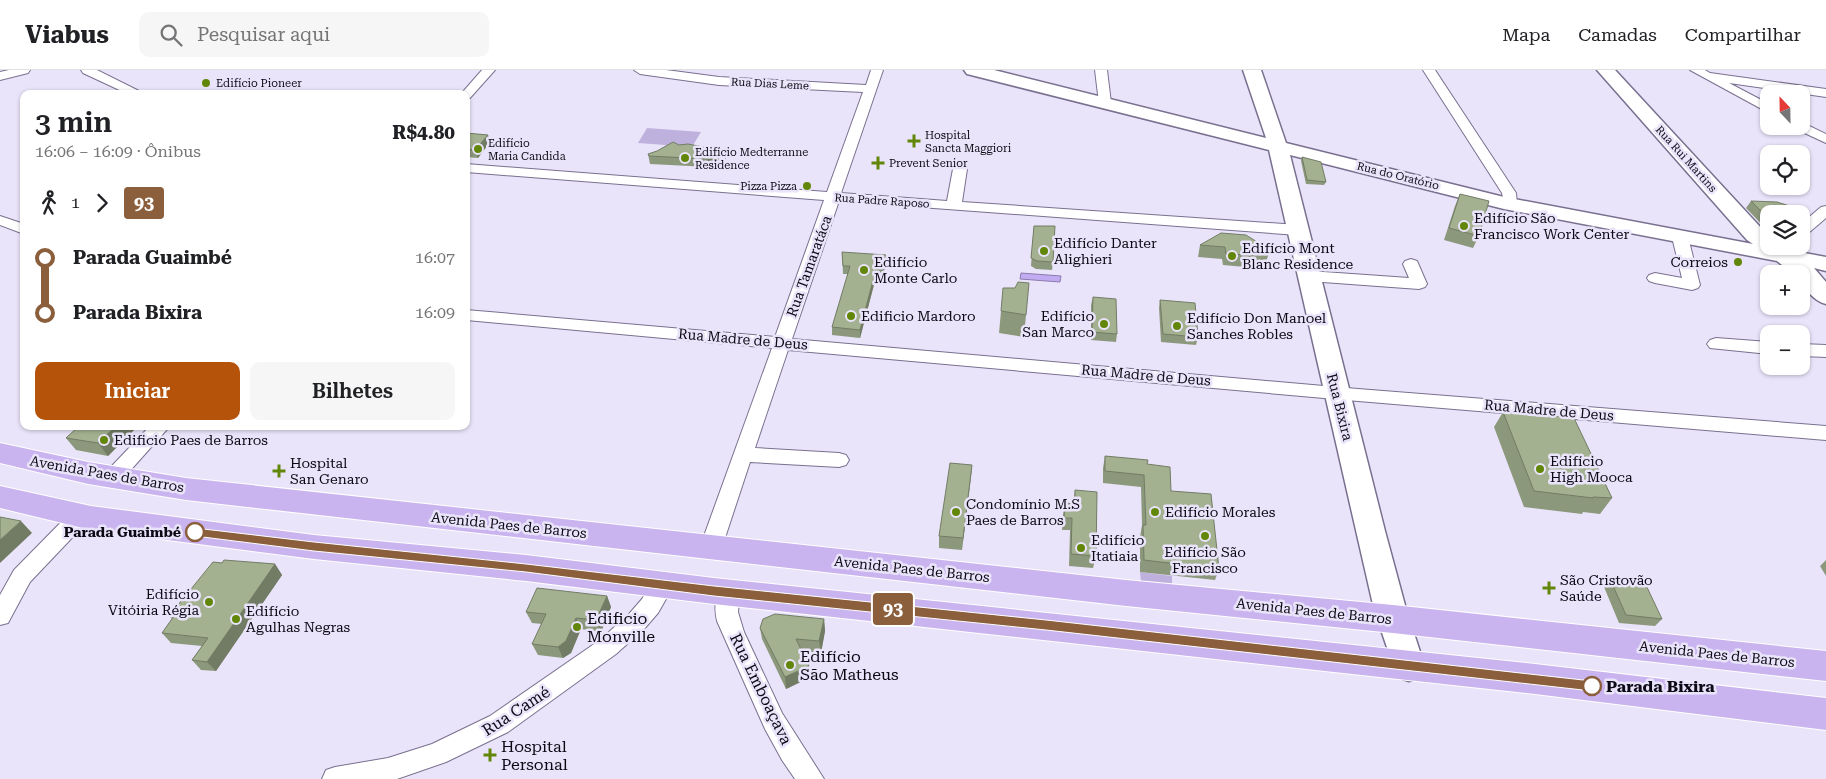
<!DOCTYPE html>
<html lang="pt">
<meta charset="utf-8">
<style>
:root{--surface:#fff;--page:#f6f6f6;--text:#202124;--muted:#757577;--line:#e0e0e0;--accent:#b45309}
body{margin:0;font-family:"Roboto Serif",serif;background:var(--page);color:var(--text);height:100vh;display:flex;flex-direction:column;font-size:19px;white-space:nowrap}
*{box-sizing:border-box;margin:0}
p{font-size:16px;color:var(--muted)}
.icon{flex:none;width:28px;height:28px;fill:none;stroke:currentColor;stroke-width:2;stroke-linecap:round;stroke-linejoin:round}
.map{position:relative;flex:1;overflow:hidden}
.side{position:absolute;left:20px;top:20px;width:450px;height:340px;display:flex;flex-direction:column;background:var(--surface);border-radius:10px;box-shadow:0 1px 4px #0004}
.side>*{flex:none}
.badge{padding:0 10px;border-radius:4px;font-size:18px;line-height:32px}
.needle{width:32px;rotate:338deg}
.tools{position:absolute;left:1760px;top:15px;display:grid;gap:10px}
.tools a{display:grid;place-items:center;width:50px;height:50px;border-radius:10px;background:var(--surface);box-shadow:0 1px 4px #0004;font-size:25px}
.map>.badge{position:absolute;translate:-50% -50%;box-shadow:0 0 0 2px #fff}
.legs{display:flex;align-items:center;gap:8px;height:55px;padding:0 15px;font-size:16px}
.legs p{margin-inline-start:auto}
.summary{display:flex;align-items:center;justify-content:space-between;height:85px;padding:0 15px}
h1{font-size:28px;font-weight:600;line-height:38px}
.action{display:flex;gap:10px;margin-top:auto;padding:10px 15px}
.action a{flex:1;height:58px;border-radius:10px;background:var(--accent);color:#fff;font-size:20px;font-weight:600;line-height:58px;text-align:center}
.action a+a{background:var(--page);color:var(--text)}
ul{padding:0 15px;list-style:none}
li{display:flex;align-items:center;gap:18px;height:55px;font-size:19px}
li i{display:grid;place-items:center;width:8px;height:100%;margin:0 6px;background:currentColor}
li i::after{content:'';width:12px;height:12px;margin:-6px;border:4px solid;border-radius:50%;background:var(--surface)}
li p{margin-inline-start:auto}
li:first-child i{background:linear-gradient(#0000 50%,currentColor 0)}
li:last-child i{background:linear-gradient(currentColor 50%,#0000 0)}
header{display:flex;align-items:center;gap:30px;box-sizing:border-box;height:70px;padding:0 25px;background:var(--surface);border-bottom:1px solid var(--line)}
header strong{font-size:24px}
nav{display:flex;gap:28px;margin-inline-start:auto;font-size:18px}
.search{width:350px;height:45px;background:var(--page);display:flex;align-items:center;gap:12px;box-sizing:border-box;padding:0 18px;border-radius:10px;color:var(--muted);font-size:19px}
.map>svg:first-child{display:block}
.green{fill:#bfb1de}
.water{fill:#c2acf1;stroke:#8c7baf}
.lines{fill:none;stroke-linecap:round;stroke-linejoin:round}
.street-casing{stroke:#79708f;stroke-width:2}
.secondary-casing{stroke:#79708f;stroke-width:3}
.primary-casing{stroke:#fff;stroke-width:2}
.street{fill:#fff;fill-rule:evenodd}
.secondary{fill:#fff;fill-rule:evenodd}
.primary{fill:#cab4ef;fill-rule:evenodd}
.wall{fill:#8c987c}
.shaded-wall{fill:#727c65}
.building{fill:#a3b190;stroke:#727c65}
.line-1{fill:#8b5e3c;stroke:#fff}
.poi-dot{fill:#628608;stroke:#eae4fa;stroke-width:2}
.stop-1-dot{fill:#fff;stroke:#8b5e3c;stroke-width:2.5}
.labels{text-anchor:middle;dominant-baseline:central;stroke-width:5;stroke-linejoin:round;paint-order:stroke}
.far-poi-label{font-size:11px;fill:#0d0914;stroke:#eae4fa;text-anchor:start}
.far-street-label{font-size:11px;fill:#0d0914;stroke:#eae4fa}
.poi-label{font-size:14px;fill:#0d0914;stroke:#eae4fa;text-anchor:start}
.street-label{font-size:14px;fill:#0d0914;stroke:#eae4fa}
.stop-label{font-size:14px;font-weight:bold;fill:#0d0914;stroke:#eae4fa;text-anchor:end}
.near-poi-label{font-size:16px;fill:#0d0914;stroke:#eae4fa;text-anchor:start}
.near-stop-label{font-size:16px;font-weight:bold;fill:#0d0914;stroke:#eae4fa;text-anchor:start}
.near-street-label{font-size:16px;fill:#0d0914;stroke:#eae4fa}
</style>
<header>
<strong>Viabus</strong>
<div class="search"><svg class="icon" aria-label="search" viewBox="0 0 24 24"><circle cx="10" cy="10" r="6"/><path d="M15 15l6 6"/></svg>Pesquisar aqui</div>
<nav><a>Mapa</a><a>Camadas</a><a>Compartilhar</a></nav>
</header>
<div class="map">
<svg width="1826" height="709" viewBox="0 0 1826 709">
<rect width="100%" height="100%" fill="#eae4fa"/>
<path class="green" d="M 647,58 L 701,62 L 692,77 L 638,73 Z
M 1140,502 L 1172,506 L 1172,515 L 1141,512 Z"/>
<path class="water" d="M 1021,203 L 1061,206 L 1060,212 L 1020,209 Z"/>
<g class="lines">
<g class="street-casing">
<path id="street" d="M 9,0 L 30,0 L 28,3 L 0,10 L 0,2 Z
M 81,0 L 97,0 L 145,24 L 128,24 L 83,3 Z
M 482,0 L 495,0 L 470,28 L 466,29 L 466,24 L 461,24 Z
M 634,0 L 666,0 L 719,7 L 866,15 L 871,0 L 883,0 L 841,123 L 947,131 L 953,99 L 960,95 L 967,99 L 962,132 L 1298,155 L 1303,157 L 1306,160 L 1303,163 L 1298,165 L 839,131 L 792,269 L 1358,319 L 1826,356 L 1826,370 L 1358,331 L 788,280 L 755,378 L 839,383 L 846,385 L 849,390 L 846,395 L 839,397 L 750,392 L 722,477 L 718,483 L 711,485 L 704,483 L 700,477 L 772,278 L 466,250 L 466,240 L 775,267 L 824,130 L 466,102 L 466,94 L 827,122 L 863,22 L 719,15 L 640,4 Z
M 1095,0 L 1107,0 L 1111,33 L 1110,36 L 1105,37 L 1099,33 Z
M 1423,0 L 1435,0 L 1516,123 L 1517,134 L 1515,137 L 1505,137 L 1502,123 Z
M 1690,0 L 1705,0 L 1710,3 L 1826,19 L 1826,27 L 1729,13 L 1769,34 L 1769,43 Z
M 1801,52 L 1826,64 L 1826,73 L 1796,59 L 1795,56 L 1801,56 Z
M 1826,136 L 1826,148 L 1806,165 L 1801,166 L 1801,154 L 1821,137 Z
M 0,146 L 24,154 L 24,164 L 0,155 Z
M 1680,162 L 1685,164 L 1688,167 L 1700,215 L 1698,218 L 1692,220 L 1655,213 L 1649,211 L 1647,208 L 1649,205 L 1655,203 L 1682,208 L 1672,167 L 1675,164 Z
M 1781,176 L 1797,176 L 1789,188 L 1777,188 L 1775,185 Z
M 1411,189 L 1417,191 L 1427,214 L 1425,217 L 1419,219 L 1309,211 L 1303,209 L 1301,206 L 1303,203 L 1309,201 L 1409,208 L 1403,194 L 1405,191 Z
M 1716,268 L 1769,272 L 1769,284 L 1710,278 L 1707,274 L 1710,270 Z
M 1801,274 L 1826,275 L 1826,287 L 1801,286 Z
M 150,356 L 170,356 L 120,412 L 113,414 L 106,412 L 103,407 L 106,402 Z
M 80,438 L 87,440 L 90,446 L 87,452 L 30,512 L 8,553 L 0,555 L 0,525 L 14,500 L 73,440 Z
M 663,506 L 671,509 L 674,515 L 658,543 L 645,558 L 616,584 L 508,662 L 446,692 L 397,709 L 322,709 L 326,700 L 335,697 L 388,688 L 432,674 L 490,646 L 600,570 L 629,544 L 642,529 L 655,509 Z
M 729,513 L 737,516 L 740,522 L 738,542 L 744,562 L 782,643 L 824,709 L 795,709 L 782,690 L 765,659 L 717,551 C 714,538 715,527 721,516 Z"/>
</g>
<g class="secondary-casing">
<path id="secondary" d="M 964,0 L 994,0 L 1266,68 L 1243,0 L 1261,0 L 1286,73 L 1504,127 L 1753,174 L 1747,170 L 1597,0 L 1615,0 L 1763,160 L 1769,165 L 1769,176 L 1779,176 L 1778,178 L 1826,187 L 1826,201 L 1814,198 L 1826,212 L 1826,234 C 1814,231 1801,217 1801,204 L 1793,204 L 1777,191 L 1504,139 L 1290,85 L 1385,461 L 1406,539 L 1425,597 L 1421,607 L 1409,611 L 1397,607 L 1374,539 L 1269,80 L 967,4 Z"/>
</g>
<g class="primary-casing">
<path id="primary" d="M 0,373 L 88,392 L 186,408 L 1126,510 L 1393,535 L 1826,581 L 1826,611 L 1393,563 L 1126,536 L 186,430 L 88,414 L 0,393 Z
M 0,416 L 91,436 L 314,465 L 526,485 L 714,508 L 1535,594 L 1826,628 L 1826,660 L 1535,624 L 714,534 L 526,511 L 314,489 L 91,460 L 0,438 Z"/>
</g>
<use href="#street" class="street"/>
<use href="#secondary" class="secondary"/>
<use href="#primary" class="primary"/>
</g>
<path class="wall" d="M 466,63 L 488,65 L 490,72 L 478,88 L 466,87 Z
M 679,75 L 725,81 L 726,89 L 708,92 L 709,97 L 650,94 L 648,84 Z
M 1302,87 L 1326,112 L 1324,115 L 1306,114 L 1301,91 Z
M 1460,124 L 1479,166 L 1473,178 L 1444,170 L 1455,136 Z
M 1751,131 L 1769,144 L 1769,162 L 1746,138 Z
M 1034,156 L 1053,192 L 1052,200 L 1036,199 L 1031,196 Z
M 1200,175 L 1270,180 L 1266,192 L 1247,190 L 1245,197 L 1223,195 L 1222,189 L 1198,187 Z
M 842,182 L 886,193 L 882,208 L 876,207 L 860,268 L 832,265 L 832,257 L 848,204 L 843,204 Z
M 1015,218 L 1026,245 L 1024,267 L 999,263 L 1001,241 Z
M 1093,227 L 1117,264 L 1116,272 L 1091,270 L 1091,235 Z
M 1160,230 L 1198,267 L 1196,275 L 1161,272 L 1159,238 Z
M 1503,342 L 1556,346 L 1612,428 L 1600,444 L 1583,442 L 1582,444 L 1524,437 L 1494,357 Z
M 79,356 L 138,356 L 108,386 L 76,380 L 66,368 Z
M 1105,386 L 1147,394 L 1171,421 L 1219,499 L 1215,510 L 1140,502 L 1140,467 L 1142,455 L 1141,417 L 1103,413 L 1103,398 Z
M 972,395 L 962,480 L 939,478 L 939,466 Z
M 1075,420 L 1096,486 L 1093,498 L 1069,496 L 1070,460 L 1062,460 L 1063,445 L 1065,433 L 1073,434 Z
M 1826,490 L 1826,506 L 1820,496 Z
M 222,493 L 275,494 L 282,505 L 216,601 L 201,600 L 192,590 L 202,576 L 171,573 L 162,563 L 172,549 L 169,546 Z
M 1610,509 L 1662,549 L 1655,556 L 1619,553 L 1604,517 Z
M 607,526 L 611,537 L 601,562 L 581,559 L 571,583 L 563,588 L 538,585 L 532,574 L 542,554 L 532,553 L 526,542 Z
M 824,549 L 825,561 L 821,583 L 802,581 L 809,596 L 811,607 L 786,619 L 762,569 L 760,558 Z"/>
<path class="shaded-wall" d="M 488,65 L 490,72 L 478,88 L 475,80 Z
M 725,81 L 726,89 L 708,92 L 708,89 L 701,86 Z
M 886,185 L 886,193 L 882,208 L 882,200 Z
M 876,199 L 876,207 L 860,268 L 860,260 Z
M 116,356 L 138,356 L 108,386 L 98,373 Z
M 972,395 L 971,407 L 962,480 L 963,468 Z
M 21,451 L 32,463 L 0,493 L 0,470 Z
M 275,494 L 282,505 L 216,601 L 207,592 Z
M 607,526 L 611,537 L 601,562 L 596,550 Z
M 576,548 L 581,559 L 571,583 L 563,588 L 558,577 Z
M 824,549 L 825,561 L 821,583 L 819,571 Z
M 809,596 L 811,607 L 786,619 L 785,607 Z"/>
<path class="building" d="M 466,63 L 488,65 L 475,80 L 466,79 Z
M 673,72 L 679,75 L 688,74 L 725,81 L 701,86 L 708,89 L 649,86 L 648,84 L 657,81 Z
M 1302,87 L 1321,92 L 1326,112 L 1307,110 Z
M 1460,124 L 1489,131 L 1479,166 L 1449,158 Z
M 1751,131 L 1777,132 L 1802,140 L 1798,144 L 1769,144 L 1769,149 Z
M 1034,156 L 1055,156 L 1053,192 L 1037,191 L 1031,188 Z
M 1221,163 L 1246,165 L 1270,180 L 1247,178 L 1248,185 L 1226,184 L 1225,177 L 1200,175 Z
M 842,182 L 886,185 L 882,200 L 876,199 L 860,260 L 832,257 L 850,196 L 843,196 Z
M 1018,212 L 1029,213 L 1026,245 L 1001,241 L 1003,218 L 1015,218 Z
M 1093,227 L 1116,229 L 1117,264 L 1092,262 Z
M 1160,230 L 1195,233 L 1198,267 L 1163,264 Z
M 1503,342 L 1555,344 L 1556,346 L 1574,348 L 1612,428 L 1593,427 L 1593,428 L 1534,421 Z
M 79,356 L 116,356 L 98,373 L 66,368 Z
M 1105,386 L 1148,390 L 1147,394 L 1170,397 L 1171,421 L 1211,424 L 1219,499 L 1144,490 L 1143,455 L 1146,455 L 1144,405 L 1105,401 Z
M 950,393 L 972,395 L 963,468 L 939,466 Z
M 1075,420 L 1097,422 L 1096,486 L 1071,484 L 1072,448 L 1064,448 L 1065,433 L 1075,434 Z
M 0,447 L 21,451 L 0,470 Z
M 224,490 L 275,494 L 207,592 L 192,590 L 208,568 L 162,563 L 174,546 L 169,546 L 213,492 L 222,493 Z
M 1610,509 L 1645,513 L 1662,549 L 1626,545 Z
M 537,518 L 607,526 L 596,550 L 576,548 L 566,571 L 558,577 L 532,574 L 546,544 L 526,542 Z
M 775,544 L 824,549 L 819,571 L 796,569 L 809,596 L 785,607 L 760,558 L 763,549 Z"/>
<path class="line-1" d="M 195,458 L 314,472 L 526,494 L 714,516 L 1046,550 L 1592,611 L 1596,612 L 1598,616 L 1596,620 L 1592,621 L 1046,560 L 714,526 L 526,502 L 314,481 L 195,466 L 190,462 Z"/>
<g class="poi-dot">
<circle cx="206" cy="13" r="5"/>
<path d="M911.5 63.5h5v5h5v5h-5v5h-5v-5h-5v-5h5z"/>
<circle cx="478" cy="79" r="5"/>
<circle cx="685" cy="88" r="5"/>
<path d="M875.5 85.5h5v5h5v5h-5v5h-5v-5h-5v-5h5z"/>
<circle cx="807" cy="116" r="5"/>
<circle cx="1464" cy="156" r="5"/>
<circle cx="1044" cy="181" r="5"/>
<circle cx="1232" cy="186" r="5"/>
<circle cx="1738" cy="192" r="5"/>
<circle cx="864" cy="200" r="5"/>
<circle cx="851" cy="246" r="5"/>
<circle cx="1104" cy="254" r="5"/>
<circle cx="1177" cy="256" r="5"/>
<circle cx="104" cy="370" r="5"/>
<circle cx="1540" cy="399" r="5"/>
<path d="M276.5 393.5h5v5h5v5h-5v5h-5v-5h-5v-5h5z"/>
<circle cx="956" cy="442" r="5"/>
<circle cx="1155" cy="442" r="5"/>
<circle cx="1205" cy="466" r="5"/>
<circle cx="1081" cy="478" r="5"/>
<path d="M1546.5 510.5h5v5h5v5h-5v5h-5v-5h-5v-5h5z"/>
<circle cx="209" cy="532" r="5"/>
<circle cx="236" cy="549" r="5"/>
<circle cx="577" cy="557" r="5"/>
<circle cx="790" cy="595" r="5"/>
<path d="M487.5 677.5h5v5h5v5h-5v5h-5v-5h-5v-5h5z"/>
</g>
<g class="stop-1-dot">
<circle cx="195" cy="462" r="9"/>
<circle cx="1592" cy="616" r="9"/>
</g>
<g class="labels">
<g class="far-poi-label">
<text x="216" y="13">Edifício Pioneer</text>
<text x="925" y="65">Hospital<tspan x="925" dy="13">Sancta Maggiori</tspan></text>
<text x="488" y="73">Edifício<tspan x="488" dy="13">Maria Candida</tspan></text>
<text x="695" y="82">Edifício Medterranne<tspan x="695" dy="13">Residence</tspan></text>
<text x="889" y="93">Prevent Senior</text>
<text x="797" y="116" text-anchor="end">Pizza Pizza</text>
</g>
<g class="far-street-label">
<text transform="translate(770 14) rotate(3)">Rua Dias Leme</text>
<text transform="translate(1686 89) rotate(48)">Rua Rui Martins</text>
<text transform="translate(1398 106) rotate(14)">Rua do Oratório</text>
<text transform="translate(882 131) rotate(4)">Rua Padre Raposo</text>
</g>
<g class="poi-label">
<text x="1474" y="148">Edifício São<tspan x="1474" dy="16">Francisco Work Center</tspan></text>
<text x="1054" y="173">Edifício Danter<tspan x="1054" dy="16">Alighieri</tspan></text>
<text x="1242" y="178">Edifício Mont<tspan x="1242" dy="16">Blanc Residence</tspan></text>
<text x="874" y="192">Edifício<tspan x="874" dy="16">Monte Carlo</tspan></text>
<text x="1728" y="192" text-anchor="end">Correios</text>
<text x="861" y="246">Edificio Mardoro</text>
<text x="1094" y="246" text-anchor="end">Edifício<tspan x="1094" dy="16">San Marco</tspan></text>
<text x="1187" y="248">Edifício Don Manoel<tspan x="1187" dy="16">Sanches Robles</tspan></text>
<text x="114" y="370">Edificio Paes de Barros</text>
<text x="1550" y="391">Edifício<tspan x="1550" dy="16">High Mooca</tspan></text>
<text x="290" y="393">Hospital<tspan x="290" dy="16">San Genaro</tspan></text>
<text x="966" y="434">Condomínio M.S<tspan x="966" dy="16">Paes de Barros</tspan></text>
<text x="1165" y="442">Edifício Morales</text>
<text x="1091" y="470">Edifício<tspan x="1091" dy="16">Itatiaia</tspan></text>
<text x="1205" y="482" text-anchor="middle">Edifício São<tspan x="1205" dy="16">Francisco</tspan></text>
<text x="1560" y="510">São Cristovão<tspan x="1560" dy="16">Saúde</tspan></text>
<text x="199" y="524" text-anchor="end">Edifício<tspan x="199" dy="16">Vitóiria Régia</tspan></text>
<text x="246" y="541">Edifício<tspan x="246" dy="16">Agulhas Negras</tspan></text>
</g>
<g class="street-label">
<text transform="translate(809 196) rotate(-70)">Rua Tamaratáca</text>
<text transform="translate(743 269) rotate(5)">Rua Madre de Deus</text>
<text transform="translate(1146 305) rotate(5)">Rua Madre de Deus</text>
<text transform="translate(1340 337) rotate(76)">Rua Bixira</text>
<text transform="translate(1549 340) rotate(5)">Rua Madre de Deus</text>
<text transform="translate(107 404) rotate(10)">Avenida Paes de Barros</text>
<text transform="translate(509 455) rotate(6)">Avenida Paes de Barros</text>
<text transform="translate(912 499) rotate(6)">Avenida Paes de Barros</text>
<text transform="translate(1314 541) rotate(6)">Avenida Paes de Barros</text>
<text transform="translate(1717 584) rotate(6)">Avenida Paes de Barros</text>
</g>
<g class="stop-label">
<text x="181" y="462">Parada Guaimbé</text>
</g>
<g class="near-poi-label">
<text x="587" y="548">Edificio<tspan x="587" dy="18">Monville</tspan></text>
<text x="800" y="586">Edifício<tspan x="800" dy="18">São Matheus</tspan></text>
<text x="501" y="676">Hospital<tspan x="501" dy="18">Personal</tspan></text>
</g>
<g class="near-stop-label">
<text x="1606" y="616">Parada Bixira</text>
</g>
<g class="near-street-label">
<text transform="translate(761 619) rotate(64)">Rua Emboaçava</text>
<text transform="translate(516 641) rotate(-33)">Rua Camé</text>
</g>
</g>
</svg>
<div class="tools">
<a><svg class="needle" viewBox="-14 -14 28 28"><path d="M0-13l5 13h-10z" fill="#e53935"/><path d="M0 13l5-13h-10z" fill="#757577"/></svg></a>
<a><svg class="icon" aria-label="locate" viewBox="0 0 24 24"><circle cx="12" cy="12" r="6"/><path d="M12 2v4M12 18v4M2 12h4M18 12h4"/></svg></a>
<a><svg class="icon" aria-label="layers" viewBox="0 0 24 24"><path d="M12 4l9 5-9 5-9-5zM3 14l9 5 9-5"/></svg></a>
<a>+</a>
<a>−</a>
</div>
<b class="badge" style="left:893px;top:539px;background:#8b5e3c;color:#fff">93</b>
<section class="side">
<div class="summary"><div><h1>3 min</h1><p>16:06 – 16:09 · Ônibus</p></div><b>R$4.80</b></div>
<div class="legs"><svg class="icon" aria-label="walk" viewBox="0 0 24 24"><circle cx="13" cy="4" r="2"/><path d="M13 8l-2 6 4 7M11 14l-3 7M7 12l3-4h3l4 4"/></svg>1<svg class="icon" aria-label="forward" viewBox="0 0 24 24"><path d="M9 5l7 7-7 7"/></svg><b class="badge" style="background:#8b5e3c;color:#fff">93</b></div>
<ul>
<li><i style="color:#8b5e3c"></i><b>Parada Guaimbé</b><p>16:07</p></li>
<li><i style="color:#8b5e3c"></i><b>Parada Bixira</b><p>16:09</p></li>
</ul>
<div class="action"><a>Iniciar</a><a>Bilhetes</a></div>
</section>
</div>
